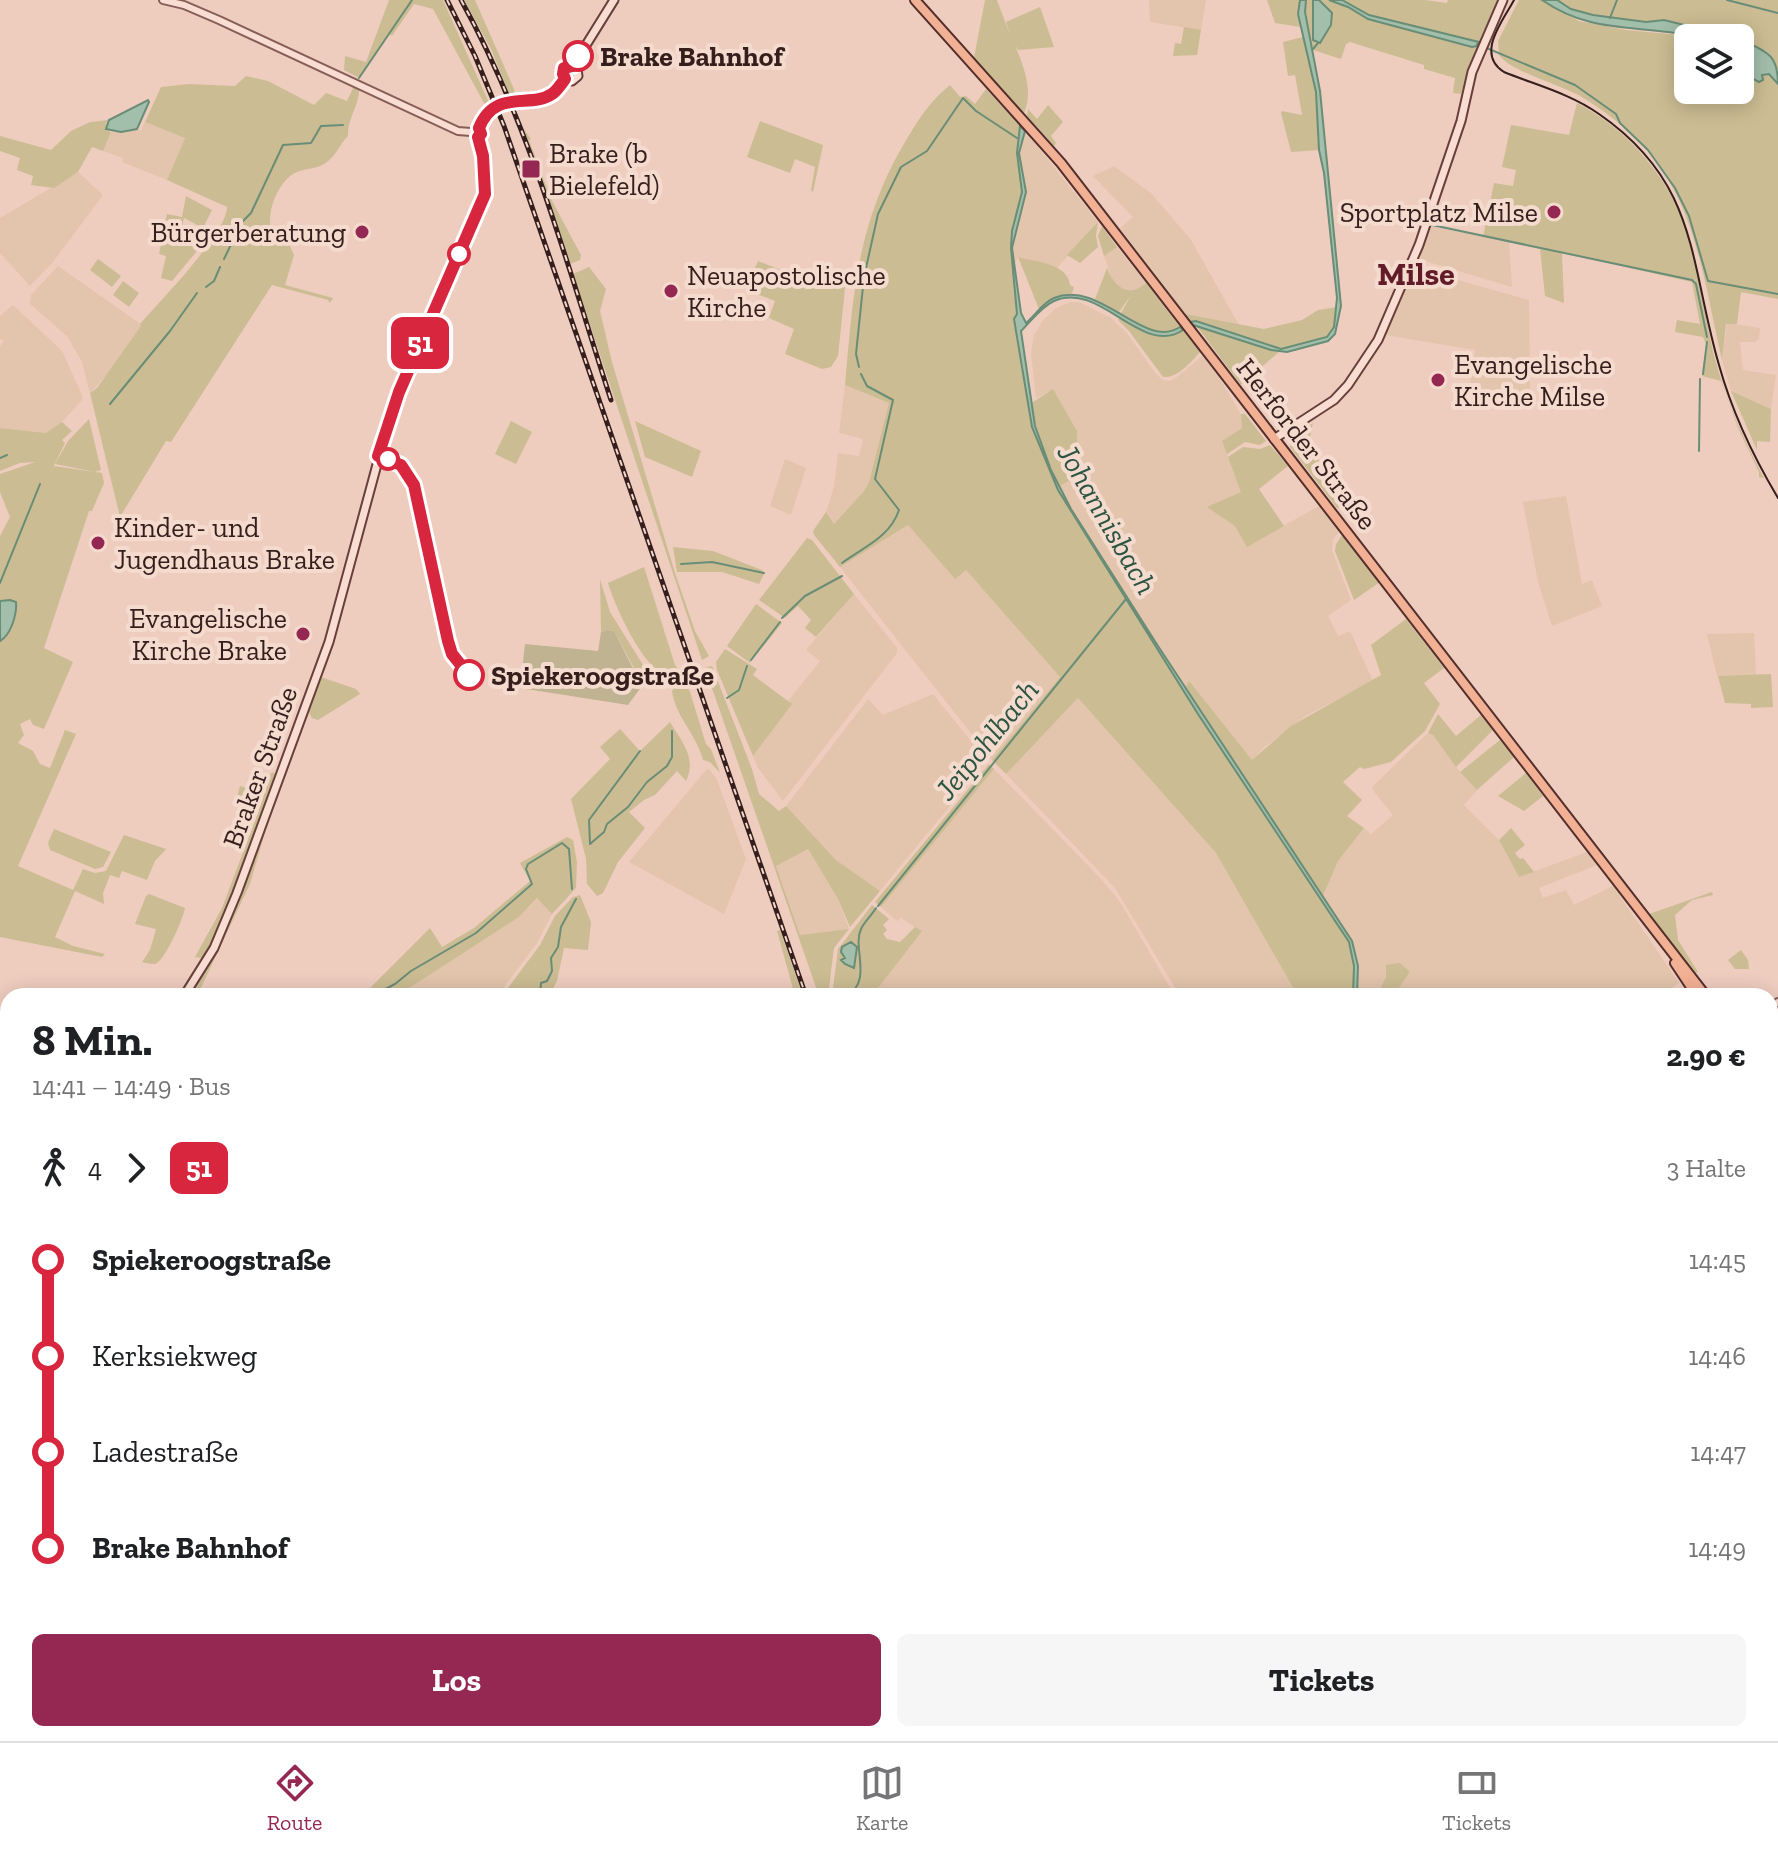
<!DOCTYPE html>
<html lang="de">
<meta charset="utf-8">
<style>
:root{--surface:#fff;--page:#f6f6f6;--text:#202124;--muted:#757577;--line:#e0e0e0;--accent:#952753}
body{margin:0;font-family:"Zilla Slab",serif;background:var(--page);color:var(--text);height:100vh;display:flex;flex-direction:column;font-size:30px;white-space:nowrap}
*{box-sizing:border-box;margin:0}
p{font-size:26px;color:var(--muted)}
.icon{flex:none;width:44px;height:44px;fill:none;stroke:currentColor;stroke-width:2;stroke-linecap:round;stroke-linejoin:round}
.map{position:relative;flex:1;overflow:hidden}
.details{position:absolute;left:0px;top:988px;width:1778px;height:754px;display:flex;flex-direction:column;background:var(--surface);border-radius:24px 24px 0 0;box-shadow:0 4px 20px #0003}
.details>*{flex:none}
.badge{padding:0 16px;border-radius:12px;font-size:28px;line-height:52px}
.buttons{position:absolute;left:1674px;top:24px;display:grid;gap:16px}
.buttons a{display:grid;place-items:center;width:80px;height:80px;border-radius:12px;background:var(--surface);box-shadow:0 4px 20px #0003;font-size:40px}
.map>.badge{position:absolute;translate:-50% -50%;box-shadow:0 0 0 4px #fff}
.legs{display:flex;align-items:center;gap:12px;height:88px;padding:0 32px;font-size:26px}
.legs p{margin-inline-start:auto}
.head{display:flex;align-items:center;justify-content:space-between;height:136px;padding:0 32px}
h1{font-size:44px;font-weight:700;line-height:60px}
.primary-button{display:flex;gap:16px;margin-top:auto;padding:16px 32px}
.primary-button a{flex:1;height:92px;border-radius:12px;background:var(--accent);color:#fff;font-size:32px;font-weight:700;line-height:92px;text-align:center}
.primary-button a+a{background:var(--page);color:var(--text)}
ul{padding:0 32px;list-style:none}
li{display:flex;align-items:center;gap:28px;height:96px;font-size:30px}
li i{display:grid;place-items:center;width:12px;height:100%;margin:0 10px;background:currentColor}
li i::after{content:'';width:20px;height:20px;margin:-10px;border:6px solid;border-radius:50%;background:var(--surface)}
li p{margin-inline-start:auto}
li:first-child i{background:linear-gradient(#0000 50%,currentColor 0)}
li:last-child i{background:linear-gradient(currentColor 50%,#0000 0)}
.menu{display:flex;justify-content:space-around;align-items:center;height:112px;border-top:2px solid var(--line);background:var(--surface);font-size:22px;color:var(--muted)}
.menu a{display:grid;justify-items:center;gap:4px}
.menu .on{color:var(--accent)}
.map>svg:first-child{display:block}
.farmland{fill:#e3c4ac}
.green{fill:#cbbc93}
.cemetery{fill:#c0b392}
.water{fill:#a2bfab;stroke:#698d76;stroke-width:2}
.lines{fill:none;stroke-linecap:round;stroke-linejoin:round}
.stream{stroke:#698d76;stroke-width:2}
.tertiary-casing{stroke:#865e57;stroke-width:10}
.secondary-casing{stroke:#683f3b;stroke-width:11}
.primary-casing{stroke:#532f2c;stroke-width:12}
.tertiary{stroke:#f9ddd2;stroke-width:6}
.secondary{stroke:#f9ddd2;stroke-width:7}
.primary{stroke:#f2b095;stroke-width:8}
.tram{stroke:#351e1c;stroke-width:2}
.rail-casing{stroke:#351e1c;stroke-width:5}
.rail{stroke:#f5dace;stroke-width:2;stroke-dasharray:6;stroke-linecap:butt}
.line-1-casing{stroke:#fff;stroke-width:18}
.line-1{stroke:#d7263d;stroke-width:12}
.stop-1-dot{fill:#fff;stroke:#d7263d;stroke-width:4}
.poi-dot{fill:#952753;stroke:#f5dace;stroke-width:3}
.labels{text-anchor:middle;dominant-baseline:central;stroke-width:8;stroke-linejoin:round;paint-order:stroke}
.stop-label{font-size:28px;font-weight:bold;fill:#351e1c;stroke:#f5dace;text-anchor:start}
.poi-label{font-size:28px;fill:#351e1c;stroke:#f5dace;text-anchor:start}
.street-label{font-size:28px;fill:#351e1c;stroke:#f5dace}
.water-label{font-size:30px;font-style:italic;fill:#2b5542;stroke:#f5dace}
.quarter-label{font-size:32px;font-weight:bold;fill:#621b28;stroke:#f5dace}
</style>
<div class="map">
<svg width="1778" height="1741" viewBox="0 0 1778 1741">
<rect width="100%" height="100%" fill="#eecdbf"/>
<path class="farmland" d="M 1149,0 L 1206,0 L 1201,30 L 1150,22 Z
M 145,122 L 185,138 L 167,180 L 122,162 L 123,158 L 103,151 L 111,132 L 141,130 Z
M 1025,131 L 1098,222 L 1057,268 L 1018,257 L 1015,264 L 1012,248 L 1024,204 L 1019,153 Z
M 1114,166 L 1152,194 L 1191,240 L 1239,325 L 1184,314 L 1119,229 L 1133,217 L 1093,176 Z
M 78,172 L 103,195 L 53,262 L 30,286 L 0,253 L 0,218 Z
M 1430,226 L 1509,242 L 1512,287 L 1422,260 L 1420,255 Z
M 1117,247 L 1146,283 L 1139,289 L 1127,292 L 1121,290 L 1111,276 L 1104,256 Z
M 58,266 L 142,325 L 111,370 L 90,393 L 82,362 L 67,336 L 30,304 L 31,295 Z
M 1419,269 L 1529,300 L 1530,392 L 1528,395 L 1469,391 L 1475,350 L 1385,335 L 1414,272 Z
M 1071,302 L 1079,302 L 1111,318 L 1126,332 L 1156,374 L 1163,380 L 1170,381 L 1177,377 L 1202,356 L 1218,376 L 1241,414 L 1242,428 L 1222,441 L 1242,492 L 1208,507 L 1235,526 L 1247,546 L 1319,506 L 1339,532 L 1333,539 L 1332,550 L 1351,600 L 1328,616 L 1338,636 L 1350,631 L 1373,681 L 1307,715 L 1263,748 L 1252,761 L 1189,682 L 1185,688 L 1071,509 L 1060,486 L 1082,472 L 1078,461 L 1077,431 L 1053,390 L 1036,398 L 1031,354 L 1034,335 L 1043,320 L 1056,308 Z
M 13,305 L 62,351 L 82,395 L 82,400 L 62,422 L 47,433 L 0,428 L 0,346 L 4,341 L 0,339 L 0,316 Z
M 1727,323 L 1760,328 L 1759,339 L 1755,342 L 1740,342 L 1743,370 L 1776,375 L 1771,409 L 1731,391 L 1722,360 Z
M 845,385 L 889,403 L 869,482 L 864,491 L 834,524 L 826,512 L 834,487 L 838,453 L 859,456 L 863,439 L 839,433 Z
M 785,459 L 806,468 L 791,515 L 770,506 Z
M 1566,496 L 1582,584 L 1592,580 L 1602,606 L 1552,626 L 1538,582 L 1523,502 Z
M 908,525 L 954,578 L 965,569 L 1060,677 L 992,760 L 840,567 Z
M 854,594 L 897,648 L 897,653 L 783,801 L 758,768 L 753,756 L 791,704 L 788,701 L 820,661 L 806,650 Z
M 1754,633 L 1756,675 L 1717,676 L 1707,634 Z
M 933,694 L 987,761 L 880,891 L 836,860 L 786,806 L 868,699 L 883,715 Z
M 1078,698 L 1216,853 L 1295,990 L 1288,996 L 1180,996 L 1115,888 L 1006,774 Z
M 1428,733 L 1433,735 L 1460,772 L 1477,790 L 1464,805 L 1499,840 L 1519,877 L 1587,852 L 1597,865 L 1539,888 L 1543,898 L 1566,890 L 1574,905 L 1613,886 L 1679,983 L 1660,996 L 1393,996 L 1409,972 L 1386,975 L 1377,996 L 1357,996 L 1358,966 L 1352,941 L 1323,896 L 1338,861 L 1364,828 L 1371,834 L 1393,815 L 1372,789 L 1373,786 Z
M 707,769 L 710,770 L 717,780 L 746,859 L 724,914 L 629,862 Z
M 994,769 L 1102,880 L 1120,902 L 1175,996 L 872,996 L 921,931 L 901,918 L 897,921 L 881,907 Z
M 807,848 L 838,899 L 849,929 L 800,935 L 776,866 Z
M 538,898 L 552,914 L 537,943 L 497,996 L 397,996 L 519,917 Z
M 0,1058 L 8,1060 L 8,1215 L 0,1229 Z
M 1770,1123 L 1778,1136 L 1778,1229 L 1770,1229 Z
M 1770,1234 L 1778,1234 L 1778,1356 L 1770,1337 Z
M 8,1306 L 8,1373 L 0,1380 L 0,1312 Z
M 2,1389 L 8,1393 L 8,1734 L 137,1734 L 138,1741 L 0,1741 Z
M 1778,1622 L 1778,1741 L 1701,1741 L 1706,1734 L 1770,1734 L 1770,1636 Z
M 141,1734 L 409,1734 L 414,1741 L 142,1741 Z
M 447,1734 L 671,1734 L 667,1741 L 448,1741 Z
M 785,1734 L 852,1734 L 860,1741 L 783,1741 Z
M 903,1734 L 1068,1734 L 1072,1741 L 900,1741 Z
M 1106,1734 L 1184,1734 L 1183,1741 L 1107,1741 Z
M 1188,1734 L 1288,1734 L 1288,1741 L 1188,1741 Z"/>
<path class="green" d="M 389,0 L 443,0 L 490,105 L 487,107 L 484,103 L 433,9 L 414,4 L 392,36 L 389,34 L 359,78 L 344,70 L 345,56 L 366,62 Z
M 464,0 L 475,0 L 514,89 L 515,97 L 510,97 L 492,51 Z
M 985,0 L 997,0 L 1010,35 L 1006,22 L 1040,7 L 1054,47 L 1018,50 L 1015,45 C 1023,65 1034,91 1024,113 L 974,58 Z
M 1267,0 L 1300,0 L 1298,14 L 1300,27 L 1275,23 Z
M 1306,0 L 1313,0 L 1313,36 L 1322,41 L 1330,27 L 1332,13 L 1319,0 L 1329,0 L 1348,7 L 1368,19 L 1477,46 L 1461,94 L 1453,93 L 1455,78 L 1424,69 L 1424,65 L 1350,42 L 1346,44 L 1341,59 L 1313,50 L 1305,12 Z
M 1342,0 L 1425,0 L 1447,3 L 1448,0 L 1498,0 L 1479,42 L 1369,15 Z
M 1519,0 L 1542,0 L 1579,21 L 1626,30 L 1711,38 L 1688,38 L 1688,90 L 1740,90 L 1740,51 L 1749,56 L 1763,80 L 1762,75 L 1769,74 L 1778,83 L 1778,299 L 1741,292 L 1737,324 L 1726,324 L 1722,360 C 1696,247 1694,167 1585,99 C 1564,85 1512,73 1499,55 L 1498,41 Z
M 1557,0 L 1778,0 L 1778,71 L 1769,53 L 1740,38 L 1664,20 L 1646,22 L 1579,12 Z
M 1184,27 L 1201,30 L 1197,55 L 1173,56 L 1175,43 L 1181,44 Z
M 1303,37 L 1316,92 L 1319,150 L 1291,152 L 1281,113 L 1282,111 L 1302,115 L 1295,75 L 1288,76 L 1283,42 Z
M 246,76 L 268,81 L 314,105 L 326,93 L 347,101 L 354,86 L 359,90 C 359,106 347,119 348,136 C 339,145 335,158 324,164 C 314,170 303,168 293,174 C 277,184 263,218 274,236 C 278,242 284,243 290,246 L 294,255 L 285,285 L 333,298 L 330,303 L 328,300 L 272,285 L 171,442 L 166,441 L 120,517 L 90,393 L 97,388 L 141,326 L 140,324 C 159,302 227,233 227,207 L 167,180 L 185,138 L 145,122 L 161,87 L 189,84 L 235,86 Z
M 950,85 L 960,97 L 966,96 L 975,104 L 986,89 L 1020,126 L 1017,153 L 1022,192 L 1011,248 L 1017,315 L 1014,320 L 1032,427 L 1058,490 L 1198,714 L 1349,942 L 1354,966 L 1353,996 L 1288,996 L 1294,989 L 1216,853 L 1078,698 L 1006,774 L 992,760 L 1060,677 L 966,570 L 955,579 L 908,525 L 840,567 L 814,535 L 813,531 L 826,512 L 834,524 L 864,491 L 869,482 L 889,403 L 845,385 C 853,294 857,223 905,142 C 918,120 930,101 950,85 Z
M 1577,103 C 1627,129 1667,175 1686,229 C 1701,273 1704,321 1717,366 C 1728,405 1745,442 1764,478 L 1759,477 L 1759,472 L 1739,430 L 1721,381 L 1702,376 L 1706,344 L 1703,337 L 1675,332 L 1677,320 L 1700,324 L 1692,282 L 1562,253 L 1564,303 L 1545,296 L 1540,249 L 1483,237 L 1494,183 L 1513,186 L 1516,170 L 1502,167 L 1511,125 L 1569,135 Z
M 1048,105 L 1063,122 L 1051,136 L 1056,143 L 1054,146 L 1027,116 L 1028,109 L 1037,119 Z
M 109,120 L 106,123 L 108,131 L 111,132 L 103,151 L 92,147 L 78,172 L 54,188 L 31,185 L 33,176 L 17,170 L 20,158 L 0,151 L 0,136 L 51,150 L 71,131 L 90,122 Z
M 760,121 L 823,145 L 813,192 L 811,190 L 815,167 L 795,159 L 790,173 L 747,157 Z
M 522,126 L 531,139 L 529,140 L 551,199 L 581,255 L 580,260 L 570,264 Z
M 186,196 L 212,210 L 203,228 L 184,218 L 181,232 L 185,233 L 197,251 L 172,281 L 161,278 L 166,256 L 159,254 L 167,214 L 182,217 Z
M 1098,222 L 1096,236 L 1098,247 L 1080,263 L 1067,255 Z
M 1102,226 L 1117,247 L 1104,256 L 1098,236 Z
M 1018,257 C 1035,262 1068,263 1070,285 L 1074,287 L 1072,293 L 1052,298 L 1039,309 Z
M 98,259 L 121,276 L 112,287 L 90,270 Z
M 758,261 L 788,273 L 789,271 L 846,279 L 838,356 L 831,367 L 822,369 L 785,354 L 794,329 L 769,318 L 775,301 L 746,290 Z
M 589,267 L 606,289 L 600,311 L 612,362 L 675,573 L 695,631 L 709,656 L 702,660 L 573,274 Z
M 1107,268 C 1115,287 1128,299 1146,283 L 1180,327 C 1160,341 1140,324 1121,313 L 1131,295 L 1119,312 L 1095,299 Z
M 123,281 L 139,293 L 129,307 L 113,295 Z
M 1337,307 L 1334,327 L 1327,337 L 1281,349 L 1196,321 L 1190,322 L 1185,314 L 1264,329 L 1302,320 L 1318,310 Z
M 1120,317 C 1139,328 1161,345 1183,330 L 1200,352 C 1190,363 1178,378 1163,377 L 1129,331 L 1118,320 Z
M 1195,324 L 1271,350 L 1279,352 L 1241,385 Z
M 1053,389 L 1077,431 L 1078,461 L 1083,472 L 1060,486 L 1042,448 L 1030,404 Z
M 1731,391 L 1771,409 L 1770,442 L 1757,441 L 1757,450 Z
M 1241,414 L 1245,414 L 1266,441 L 1260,445 L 1245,442 L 1227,454 L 1222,441 L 1242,428 Z
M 89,419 L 101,470 L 95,472 L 55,464 L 68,441 Z
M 511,421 L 532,432 L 516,464 L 495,454 Z
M 635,421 L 701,451 L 692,477 L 645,457 Z
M 62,422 L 72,431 L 62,440 L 65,443 L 45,484 L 54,466 L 102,473 L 104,483 L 92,511 L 89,511 L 44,648 L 73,662 L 44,729 L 33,725 L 30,719 L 20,724 L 24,735 L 18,743 L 33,751 L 40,764 L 50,768 L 65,730 L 76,734 L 18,866 L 73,890 L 83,869 L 95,873 L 106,871 L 124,835 L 166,849 L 155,861 L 147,880 L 122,871 L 119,878 L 110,875 L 103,893 L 104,904 L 75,891 L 55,937 L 73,946 L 105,954 L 102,957 L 0,937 L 0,641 L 8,634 L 17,606 L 10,600 L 0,601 L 0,536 L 10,517 L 0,492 L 0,474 L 35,462 L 20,463 L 0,471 L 0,428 L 46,433 Z
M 1313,423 L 1309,441 L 1317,458 L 1358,511 L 1337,508 L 1290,447 L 1291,438 Z
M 1270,445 L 1288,466 L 1259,489 L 1284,526 L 1247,547 L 1235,526 L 1207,507 L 1241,492 L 1228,457 L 1243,447 L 1260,449 Z
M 1343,534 L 1380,582 L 1354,600 L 1335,551 L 1336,544 Z
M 807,538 L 812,540 L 854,594 L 816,637 L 805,628 L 811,620 L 798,606 L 785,618 L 759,600 Z
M 673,547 L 713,551 L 762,570 L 764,574 L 759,584 L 722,572 L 677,572 Z
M 644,567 L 675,665 L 679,670 C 673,672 667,675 661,672 C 641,663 614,604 608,583 Z
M 600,579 L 610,612 L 650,676 L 641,681 L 614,631 L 607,630 L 601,632 Z
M 756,604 L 782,623 L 750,663 L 727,646 Z
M 1406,619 L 1444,668 L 1424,683 L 1440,704 L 1425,731 L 1391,762 L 1364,769 L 1360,767 L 1343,782 L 1362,800 L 1347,816 L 1364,828 L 1338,861 L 1323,896 L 1185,688 L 1189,681 L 1252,760 L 1291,726 L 1381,675 L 1371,645 Z
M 725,649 L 757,669 L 753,675 L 792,704 L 753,756 L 717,670 L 716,662 Z
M 712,666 L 752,769 L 759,794 L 779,811 L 786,806 L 836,860 L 880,891 L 850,927 L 838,899 L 808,849 L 776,866 L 800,935 L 849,929 L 834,948 L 828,996 L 819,996 L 705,668 Z
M 1771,674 L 1773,707 L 1751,708 L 1751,704 L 1725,703 L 1718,676 Z
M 321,677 L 356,689 L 360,694 L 318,720 L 312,718 L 309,712 Z
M 682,677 L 690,692 L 706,744 L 711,749 L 720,773 L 710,762 L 703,760 C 697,735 675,716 672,691 Z
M 1438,714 L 1456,736 L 1481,715 L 1493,730 L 1456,767 L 1433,735 L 1428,733 Z
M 670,722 C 682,742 697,758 686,781 L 677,771 L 655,795 L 644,800 L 629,812 L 645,828 L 618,862 L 603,893 L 597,896 L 587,884 L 586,859 L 571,799 L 610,759 L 600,747 L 620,729 L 640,751 Z
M 1500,740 L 1514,757 L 1477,790 L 1460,772 Z
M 989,764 L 994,769 L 881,907 L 875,902 Z
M 273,772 L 277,777 L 225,915 L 206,954 L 201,958 L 195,957 L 222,908 L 259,810 L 236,801 L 240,786 L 250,789 Z
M 1526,773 L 1543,796 L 1524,811 L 1498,796 Z
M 269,819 L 250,884 L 198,994 L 190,996 L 225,934 Z
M 1511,828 L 1525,845 L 1515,853 L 1520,859 L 1523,858 L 1534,872 L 1519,877 L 1499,840 Z
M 54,829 L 111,852 L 103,867 L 95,869 L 50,850 L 48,843 Z
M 567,837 L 573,840 L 577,862 L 576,888 L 552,914 L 537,898 L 519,917 L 397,996 L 362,996 L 430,928 L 442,947 L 474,928 L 530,881 L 520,863 Z
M 1712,892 L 1713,895 L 1692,900 L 1675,915 L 1678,940 L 1698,972 L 1695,973 L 1649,914 Z
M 149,894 L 185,908 C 183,919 165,961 155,964 C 153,964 144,963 142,962 L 150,950 L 156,929 L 135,924 L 146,896 Z
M 580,895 L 591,922 L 588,950 L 564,948 L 557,981 L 549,996 L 502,996 L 540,945 L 555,916 L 573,897 Z
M 872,905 L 889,919 L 883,925 L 887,930 L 883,934 L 887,939 L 900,942 L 915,927 L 922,931 L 872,996 L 832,996 L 838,949 Z
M 780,930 L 803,996 L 795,996 L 777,931 Z
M 1741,950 L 1748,960 L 1749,969 L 1735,969 L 1728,960 Z
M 1400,963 L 1410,972 L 1393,996 L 1377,996 L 1386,976 L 1386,965 Z
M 1770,1337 L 1778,1356 L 1778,1590 L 1770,1610 Z
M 671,1734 L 785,1734 L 783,1741 L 667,1741 Z
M 1288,1734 L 1386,1734 L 1380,1741 L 1288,1741 Z
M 1390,1734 L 1533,1734 L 1533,1741 L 1385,1741 Z
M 1556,1734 L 1692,1734 L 1687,1741 L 1537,1741 Z"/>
<path class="cemetery" d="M 607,630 L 614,631 L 642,686 L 628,705 L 520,688 L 525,644 L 598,651 L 601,632 Z"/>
<path class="water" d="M 1300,0 L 1306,0 L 1305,12 L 1320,91 L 1341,306 L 1335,334 L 1328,341 L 1287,352 L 1271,350 L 1193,325 L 1190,322 L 1196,321 L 1281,349 L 1327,337 L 1334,327 L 1337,298 L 1324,173 L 1319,150 L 1316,92 L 1298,14 Z
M 1313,0 L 1319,0 L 1332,13 L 1331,25 L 1320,43 L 1313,40 Z
M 1329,0 L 1342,0 L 1369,15 L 1479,42 L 1477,46 L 1472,47 L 1368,19 L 1348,7 Z
M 1542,0 L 1557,0 L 1571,9 L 1593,15 L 1646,22 L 1664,20 L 1737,38 C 1714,38 1692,35 1668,32 C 1620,26 1584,29 1542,0 Z
M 1740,39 C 1766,52 1778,53 1778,84 L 1769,74 L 1762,75 L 1763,80 L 1759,82 L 1752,78 L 1753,61 L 1740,51 Z
M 148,100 L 149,102 L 137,129 L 121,132 L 106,129 L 109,120 Z
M 1020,126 L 1025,131 L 1019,153 L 1026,192 L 1012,248 L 1021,313 L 1026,323 C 1036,315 1042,303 1054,298 C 1101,279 1144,351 1180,327 L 1183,330 C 1142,358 1100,280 1054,301 C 1041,307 1031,321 1021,331 L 1035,426 L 1051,470 L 1071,509 L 1158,646 L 1352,941 L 1358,966 L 1357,996 L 1353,996 L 1354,966 L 1349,942 L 1198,714 L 1058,490 L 1032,427 L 1014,319 L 1017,314 L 1011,248 L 1012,231 L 1022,192 L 1017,153 Z
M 10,600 L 16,602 C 17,614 11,635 0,641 L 0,601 Z
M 851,942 L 857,947 L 854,968 L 845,964 L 841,960 L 845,958 L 841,952 L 842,947 Z"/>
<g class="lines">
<path class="stream" d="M 1727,0 L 1778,13
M 1610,18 L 1617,0
M 1477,44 L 1575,85 L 1616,114 L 1620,123 L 1648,150 L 1675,188 L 1689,216 L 1708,281 L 1778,294
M 1313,49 L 1318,43
M 359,78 L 412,0
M 1432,225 L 1692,280 L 1696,284 L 1707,337
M 224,259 L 242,222 L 251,213 L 283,145 L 311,143 L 321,126 L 343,125
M 206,287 L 214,281 L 220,267
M 859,367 L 856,354 L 864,277 L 878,214 L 901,167 L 927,151 L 963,98 L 976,111 L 1017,138
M 1703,374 L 1707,342
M 110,404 L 170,331 L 197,293
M 1699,451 L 1700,379
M 0,458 L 7,455
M 842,563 C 864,547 890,537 899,510 L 875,479 L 893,400 L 867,386 L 861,374
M 681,564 L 712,562 L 764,573
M 0,583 L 40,484
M 782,618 L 805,596 L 842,576
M 751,660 L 780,622
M 727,698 L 739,690 L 747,666
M 590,843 L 589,820 L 640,751
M 590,844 L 604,832 L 607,824 L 628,807 L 647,782 L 667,766 L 672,757 L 672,731
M 878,906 L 1126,599
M 372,996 L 395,984 L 411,971 L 476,933 L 532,884 L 526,869 L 528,864 L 562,843 L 569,849 L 572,889
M 540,996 L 541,983 L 547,981 L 552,971 L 551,958 L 558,947 L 561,927 L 576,899
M 847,996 C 873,980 852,948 861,929 C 864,922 872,915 876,908
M 148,1734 L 150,1741
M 1433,1741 L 1435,1734"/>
<g class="tertiary-casing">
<path id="tertiary" d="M 163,0 L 184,5 L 219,20 L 458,131 L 471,132
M 1770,1007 L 1778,1002
M 0,1387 L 8,1378"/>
</g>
<g class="secondary-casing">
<path id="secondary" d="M 573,66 L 614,0
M 565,79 L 572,81 L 578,76 L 577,69 L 573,66
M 565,79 L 563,74 L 564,68 L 573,66
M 1274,439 L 1334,400 L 1348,385 L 1378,340 L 1419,245 L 1461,121 L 1472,72 L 1503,0
M 184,996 L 214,948 L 237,893 L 329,642 L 389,420 L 484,197 L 485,171 L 478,137 L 481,132 L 479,128 C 496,88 530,109 552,94 C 557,91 561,84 565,79
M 0,1273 L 8,1279
M 1770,1619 L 1778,1601
M 421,1734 L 429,1738 L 438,1734
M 1692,1741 L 1697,1734"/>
</g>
<g class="primary-casing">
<path id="primary" d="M 915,0 L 1061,163 L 1706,996
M 1675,963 L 1697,996
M 1770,1095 L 1778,1108
M 1770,1109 L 1778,1122"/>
</g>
<use href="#tertiary" class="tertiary"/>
<use href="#secondary" class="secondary"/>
<use href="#primary" class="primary"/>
<path class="tram" d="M 1514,0 C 1503,21 1475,54 1504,72 C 1536,85 1571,94 1599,114 C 1699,183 1689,262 1719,365 C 1732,412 1753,456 1778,498"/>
<g class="rail-casing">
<path id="rail" d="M 447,0 L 475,56 L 504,126 L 806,996
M 461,0 C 530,124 567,265 611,400
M 1097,1734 L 1101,1741"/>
</g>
<use href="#rail" class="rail"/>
</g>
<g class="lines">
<g class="line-1-casing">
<path id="line-1" d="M 469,675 L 452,654 L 448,641 L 414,485 L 401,465 L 378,456 L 399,392 L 485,194 L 483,156 L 478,137 L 481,134 L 479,128 C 495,88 530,109 552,94 C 557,91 561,84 565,79 L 563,74 L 564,68 L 573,66 L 578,56"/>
</g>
<use href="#line-1" class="line-1"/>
</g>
<g class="stop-1-dot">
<circle cx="578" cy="56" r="14"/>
<circle cx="459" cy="254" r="10"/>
<circle cx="388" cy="459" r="10"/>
<circle cx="469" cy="675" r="14"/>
</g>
<g class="poi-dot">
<rect x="521" y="159" width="20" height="20" rx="4"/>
<circle cx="1554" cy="212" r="8"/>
<circle cx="362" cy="232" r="8"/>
<circle cx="671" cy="291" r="8"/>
<circle cx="1438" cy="380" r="8"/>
<circle cx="98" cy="543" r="8"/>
<circle cx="303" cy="634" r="8"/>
</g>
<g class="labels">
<g class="stop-label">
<text x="600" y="56">Brake Bahnhof</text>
<text x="491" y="675">Spiekeroogstraße</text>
</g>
<g class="poi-label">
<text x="549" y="153">Brake (b<tspan x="549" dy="32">Bielefeld)</tspan></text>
<text x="1538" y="212" text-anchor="end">Sportplatz Milse</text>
<text x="346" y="232" text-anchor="end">Bürgerberatung</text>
<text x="687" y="275">Neuapostolische<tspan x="687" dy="32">Kirche</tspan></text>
<text x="1454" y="364">Evangelische<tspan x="1454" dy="32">Kirche Milse</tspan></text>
<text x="114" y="527">Kinder- und<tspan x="114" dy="32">Jugendhaus Brake</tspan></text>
<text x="287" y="618" text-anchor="end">Evangelische<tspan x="287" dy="32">Kirche Brake</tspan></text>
</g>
<g class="street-label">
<text transform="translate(1307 444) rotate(52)">Herforder Straße</text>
<text transform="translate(260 767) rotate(-70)">Braker Straße</text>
</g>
<g class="water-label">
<text transform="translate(1107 519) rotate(60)">Johannisbach</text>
<text transform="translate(987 740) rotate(-51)">Jeipohlbach</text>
</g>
<g class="quarter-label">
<text x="1416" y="274">Milse</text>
</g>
</g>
</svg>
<div class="buttons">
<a><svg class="icon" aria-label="layers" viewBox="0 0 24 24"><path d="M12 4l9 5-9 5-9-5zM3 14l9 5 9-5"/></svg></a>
</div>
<b class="badge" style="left:420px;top:343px;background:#d7263d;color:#fff">51</b>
<section class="details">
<div class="head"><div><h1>8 Min.</h1><p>14:41 – 14:49 · Bus</p></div><b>2.90 €</b></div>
<div class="legs"><svg class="icon" aria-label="walk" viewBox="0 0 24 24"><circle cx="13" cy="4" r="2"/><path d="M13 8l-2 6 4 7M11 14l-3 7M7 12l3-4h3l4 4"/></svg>4<svg class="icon" aria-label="forward" viewBox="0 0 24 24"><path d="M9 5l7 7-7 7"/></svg><b class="badge" style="background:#d7263d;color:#fff">51</b><p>3 Halte</p></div>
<ul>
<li><i style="color:#d7263d"></i><b>Spiekeroogstraße</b><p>14:45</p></li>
<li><i style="color:#d7263d"></i><span>Kerksiekweg</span><p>14:46</p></li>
<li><i style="color:#d7263d"></i><span>Ladestraße</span><p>14:47</p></li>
<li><i style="color:#d7263d"></i><b>Brake Bahnhof</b><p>14:49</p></li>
</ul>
<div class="primary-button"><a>Los</a><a>Tickets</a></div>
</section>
</div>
<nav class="menu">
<a class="on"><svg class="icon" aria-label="directions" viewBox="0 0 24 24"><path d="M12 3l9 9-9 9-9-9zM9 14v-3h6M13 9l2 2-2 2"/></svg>Route</a>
<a><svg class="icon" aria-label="map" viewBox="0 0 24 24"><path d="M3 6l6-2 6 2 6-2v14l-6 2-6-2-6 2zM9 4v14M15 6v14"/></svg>Karte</a>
<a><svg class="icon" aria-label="tickets" viewBox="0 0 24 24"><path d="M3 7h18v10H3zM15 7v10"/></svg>Tickets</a>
</nav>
